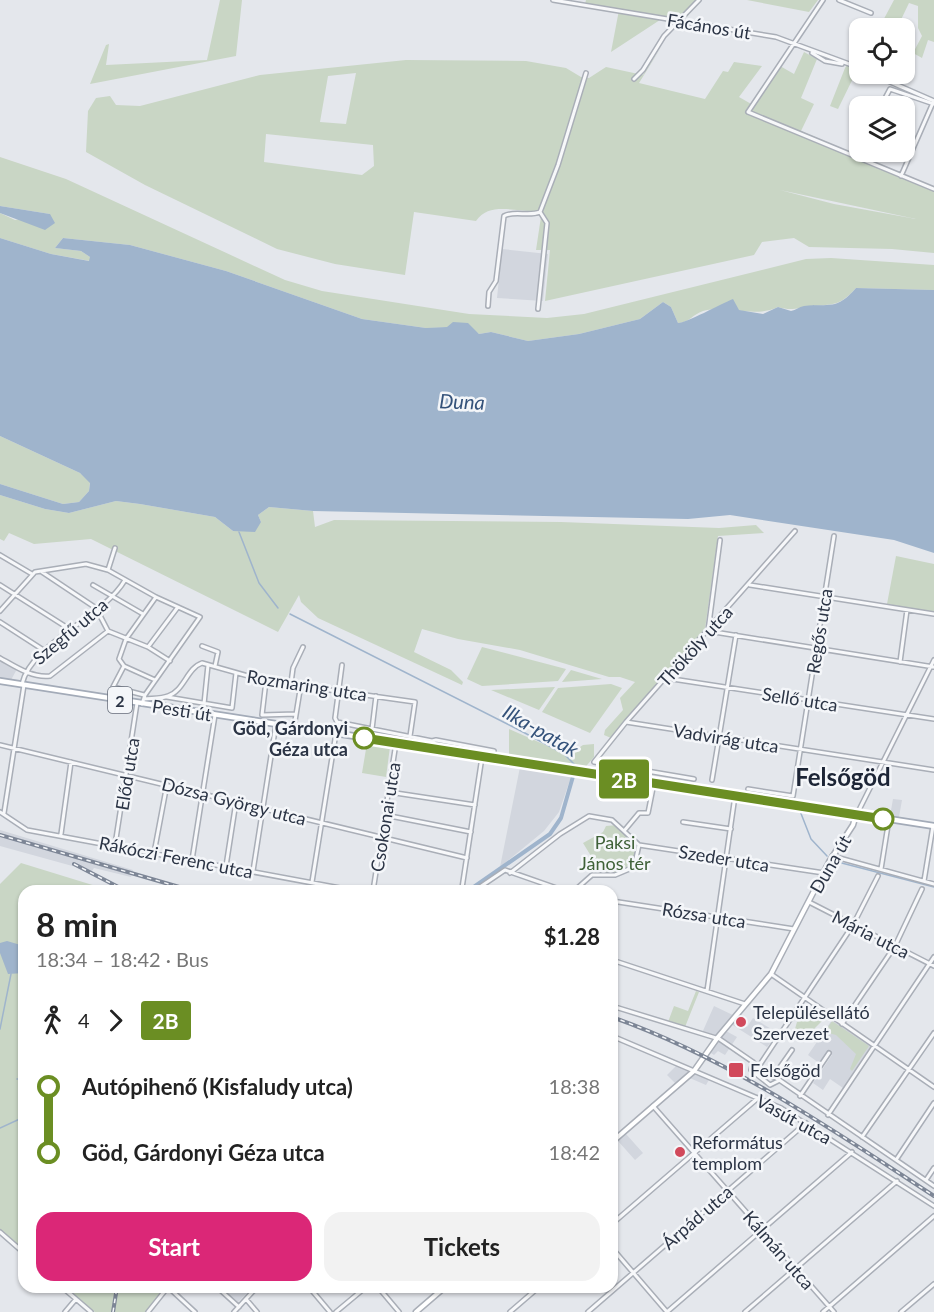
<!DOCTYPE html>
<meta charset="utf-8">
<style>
:root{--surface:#fff;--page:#f2f2f2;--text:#222;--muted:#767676;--accent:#db2777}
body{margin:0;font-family:Lato,sans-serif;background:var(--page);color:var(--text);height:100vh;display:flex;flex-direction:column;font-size:22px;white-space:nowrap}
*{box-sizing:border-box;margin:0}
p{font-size:20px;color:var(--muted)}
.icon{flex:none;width:33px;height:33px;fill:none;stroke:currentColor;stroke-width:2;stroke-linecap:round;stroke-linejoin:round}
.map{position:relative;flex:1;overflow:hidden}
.sheet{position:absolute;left:18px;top:885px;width:600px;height:408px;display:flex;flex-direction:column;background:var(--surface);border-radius:18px;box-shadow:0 2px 4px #0004}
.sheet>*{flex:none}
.badge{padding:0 12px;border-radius:4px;font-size:21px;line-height:39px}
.controls{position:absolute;left:849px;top:18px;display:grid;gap:12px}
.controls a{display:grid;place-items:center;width:66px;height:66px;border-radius:12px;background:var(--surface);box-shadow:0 2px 4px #0004;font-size:30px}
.map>.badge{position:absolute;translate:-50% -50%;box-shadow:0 0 0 3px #fff}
.legs{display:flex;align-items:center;gap:9px;height:66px;padding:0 18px;font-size:20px}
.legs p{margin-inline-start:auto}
.headline{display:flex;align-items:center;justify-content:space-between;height:102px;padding:0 18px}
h1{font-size:33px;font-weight:700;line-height:45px}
.action{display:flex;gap:12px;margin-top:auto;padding:12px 18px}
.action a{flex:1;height:69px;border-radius:18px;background:var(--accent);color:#fff;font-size:24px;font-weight:700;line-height:69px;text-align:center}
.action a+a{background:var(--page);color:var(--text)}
ul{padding:0 18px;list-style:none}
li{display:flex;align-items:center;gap:21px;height:66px;font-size:22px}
li i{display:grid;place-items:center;width:9px;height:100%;margin:0 8px;background:currentColor}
li i::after{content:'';width:15px;height:15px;margin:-8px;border:4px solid;border-radius:50%;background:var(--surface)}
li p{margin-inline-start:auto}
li:first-child i{background:linear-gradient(#0000 50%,currentColor 0)}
li:last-child i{background:linear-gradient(currentColor 50%,#0000 0)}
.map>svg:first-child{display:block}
.built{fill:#d2d6de}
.green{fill:#c9d6c5;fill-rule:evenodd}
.water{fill:#9fb4cc}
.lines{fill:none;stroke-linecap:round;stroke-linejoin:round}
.stream{stroke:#9fb4cc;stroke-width:1.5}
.canal{stroke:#9fb4cc;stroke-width:4}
.street-casing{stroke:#a9aeb7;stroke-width:6}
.secondary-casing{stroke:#a9aeb7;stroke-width:7}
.primary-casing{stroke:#a3abb8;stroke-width:8}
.street{stroke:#f7f8fa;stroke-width:3}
.secondary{stroke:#fff;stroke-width:4}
.primary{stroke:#fff;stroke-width:4.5}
.rail-casing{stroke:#7d8696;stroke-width:4}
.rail{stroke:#f4f6f9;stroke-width:1.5;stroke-dasharray:4.5;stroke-linecap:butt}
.line-1-casing{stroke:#fff;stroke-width:14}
.line-1{stroke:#6b8e23;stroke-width:9}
.stop-1-dot{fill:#fff;stroke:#6b8e23;stroke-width:3}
.poi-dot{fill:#d1495b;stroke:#f4f6f9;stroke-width:2}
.labels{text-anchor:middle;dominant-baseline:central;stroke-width:5;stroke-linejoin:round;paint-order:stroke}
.shield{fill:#f4f6f9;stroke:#676e7b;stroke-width:1.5}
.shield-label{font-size:16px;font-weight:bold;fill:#2b3445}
.street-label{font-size:18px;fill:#2b3445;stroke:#f4f6f9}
.stop-label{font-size:18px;font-weight:bold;fill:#2b3445;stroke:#f4f6f9;text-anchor:end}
.park-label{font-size:18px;fill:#3f6138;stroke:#f4f6f9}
.poi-label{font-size:18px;fill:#2b3445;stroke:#f4f6f9;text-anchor:start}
.water-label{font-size:20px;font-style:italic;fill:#34527a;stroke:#f4f6f9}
.district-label{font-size:24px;font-weight:bold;fill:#1d2536;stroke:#f4f6f9}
</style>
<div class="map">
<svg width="934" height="1312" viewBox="0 0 934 1312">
<rect width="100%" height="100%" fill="#e4e7ec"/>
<path class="built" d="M 502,249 L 548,254 L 543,301 L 497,298 Z
M 0,659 L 17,669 L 11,680 L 0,679 Z
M 520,767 L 571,777 L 559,812 L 544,831 L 500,867 Z
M 893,799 L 902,800 L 899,817 L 890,816 Z
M 0,830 L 133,870 L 131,877 L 94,868 L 90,874 L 76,867 L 0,846 Z
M 714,1006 L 737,1017 L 740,1015 L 745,1019 L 742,1023 L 747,1027 L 753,1018 L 778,1033 L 767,1047 L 731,1024 L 726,1031 L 737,1037 L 725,1055 L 718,1051 L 714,1055 L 708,1051 L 716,1037 L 702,1033 Z
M 832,1020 L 871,1046 L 843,1088 L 830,1079 L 823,1090 L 813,1083 L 832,1055 L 827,1052 L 819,1063 L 808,1055 Z
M 678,1064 L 710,1078 L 706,1085 L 685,1076 L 675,1083 L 667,1075 Z
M 626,1134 L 643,1153 L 635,1160 L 618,1141 Z
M 228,1287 L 253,1287 L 238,1302 L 225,1290 Z"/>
<path class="green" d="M 220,0 L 242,0 L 236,56 L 90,84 L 106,45 L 109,44 L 106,65 L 207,60 Z
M 586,0 L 700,0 L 687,17 L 666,16 L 611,52 L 619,10 L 585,4 Z
M 747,0 L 818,0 L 809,12 Z
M 894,0 L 934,0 L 934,42 L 928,40 L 922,58 L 913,53 L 922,36 L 918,28 L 918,6 L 909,3 L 897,28 L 879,28 Z
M 662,46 L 639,83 L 705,99 L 723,71 L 728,72 L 734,62 L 762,66 L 739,97 L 753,105 L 780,66 L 794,74 L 804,52 L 817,59 L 801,98 L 814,104 L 801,131 L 934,188 L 934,253 L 892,249 L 809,247 L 794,238 L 762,242 L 754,255 L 545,301 L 550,250 L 536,250 L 542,210 C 521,215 491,199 476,221 L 414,212 L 405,275 L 335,264 L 277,249 L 145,185 L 86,152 L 88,111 L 96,98 L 110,96 L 116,105 L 140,106 L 260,75 L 406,60 L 526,61 L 566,68 L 581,77 L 589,78 L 606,67 L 643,75 ZM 356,73 L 346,124 L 320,122 L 328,76 ZM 266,134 L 373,145 L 374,166 L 362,175 L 264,162 ZM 780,190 L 916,219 L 834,204 Z
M 859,46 L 859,66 L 838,109 L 830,106 L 845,68 Z
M 0,157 L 66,179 L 285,280 L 322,291 L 469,314 L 547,318 L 584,314 L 806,259 L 831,258 L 934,265 L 934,290 L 856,288 C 838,308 833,303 810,307 C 797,308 791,311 778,307 C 752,319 729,304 703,311 C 693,314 689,323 678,323 L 671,307 L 663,302 L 640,319 L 579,334 L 528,341 L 491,332 L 479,334 L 470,327 L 426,328 L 362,319 L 226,271 L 130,245 L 63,238 L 55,248 L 81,251 L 90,257 L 90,261 L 51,254 L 0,238 L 0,213 L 15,220 L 50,214 L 0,206 Z
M 0,436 L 80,473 L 90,482 L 89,491 L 79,502 L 63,504 L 0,484 Z
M 0,495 L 45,509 L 69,513 L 116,501 L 140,504 L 215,517 L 233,531 L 261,522 L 258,515 L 269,507 L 313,511 L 315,527 L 334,520 L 561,522 L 719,528 L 756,525 L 764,533 L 718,536 L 705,629 L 611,738 L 604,735 L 605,730 L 623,710 L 620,698 L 635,682 L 620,677 L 609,677 L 520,650 L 458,639 L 422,629 L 414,652 L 451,670 L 463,682 L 462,685 L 318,618 L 301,602 L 299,595 L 278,632 L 91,539 L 34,544 L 9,533 L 4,541 L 0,539 Z
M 896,556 L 934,564 L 934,612 L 887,604 Z
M 482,647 L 566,669 L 558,681 L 482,686 L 467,679 Z
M 571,670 L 602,679 L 562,682 Z
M 611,684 L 622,688 L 590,733 L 542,712 L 558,688 Z
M 555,687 L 539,710 L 491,690 Z
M 509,729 L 568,755 L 583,745 L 594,744 L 594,757 L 582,771 L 509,759 Z
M 367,743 L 390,747 L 386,777 L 362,773 Z
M 617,825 L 639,845 L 634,867 L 615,875 L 602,874 L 583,843 L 603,832 L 606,826 Z
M 21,863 L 112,891 L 24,891 L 24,1253 L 0,1232 L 0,884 Z
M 696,991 L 699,992 L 685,1027 L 668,1022 L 674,1006 L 688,1011 Z
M 815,1008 L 826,1017 L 805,1038 L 795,1029 L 797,1022 L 808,1018 Z
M 832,1021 L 869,1046 L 852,1071 L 850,1069 L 856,1054 L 836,1035 L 825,1032 Z
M 64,1287 L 166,1287 L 145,1312 L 95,1312 Z"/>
<path class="water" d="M 0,206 L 50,214 L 55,223 L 45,230 L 0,213 Z
M 0,238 L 51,254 L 89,261 L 90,257 L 81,251 L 55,248 L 63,238 L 130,245 L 226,271 L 362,319 L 426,328 L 447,327 L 453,322 L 468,323 L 479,334 L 491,332 L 528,341 L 579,334 L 640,319 L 663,302 L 671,307 L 678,323 C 686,323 721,304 733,299 L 739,310 L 763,314 L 778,307 L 791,311 C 796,310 799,307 804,306 C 830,303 836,311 856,288 L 934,290 L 934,553 L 894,540 L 730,515 L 688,519 L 313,511 L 269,507 L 258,515 L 261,522 L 255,532 L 233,531 L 215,517 L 140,504 L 116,501 L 69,513 L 45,509 L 0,495 L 0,484 L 63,504 L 79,502 L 89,491 L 90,483 L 80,473 L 0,436 Z
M 7,941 L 24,946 L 24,973 L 8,974 L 0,953 L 0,943 Z"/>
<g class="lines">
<path class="stream" d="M 239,532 L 259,583 L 278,608
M 290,614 L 523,732 L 564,754 L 576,766 L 800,802
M 800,811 L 811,839 L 827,856
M 834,861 L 934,887
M 0,1029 L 11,974
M 17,1079 L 24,1079
M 0,1128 L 24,1117"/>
<path class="canal" d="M 468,891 L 550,834 L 561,818 L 576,766"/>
<g class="street-casing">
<path id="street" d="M 553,0 L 776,37 L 860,68
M 823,0 L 748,112 L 934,189
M 839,0 L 871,13
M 812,53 L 825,61 L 842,64
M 872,74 L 934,101
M 634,79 L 643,70 L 664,36 L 699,0
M 881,106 L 890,89 L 934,104
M 901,176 L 932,105
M 488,306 L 489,292 L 496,281 L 504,216 C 515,210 528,217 540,212
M 538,309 L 547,223 L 540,212 L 558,165 L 586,73
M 720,540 L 708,631 L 934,667
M 0,555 L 32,574
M 108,570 L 115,548
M 42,572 L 96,608 L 108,631 L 148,647 L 170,661
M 0,585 L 71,630
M 93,585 L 143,614
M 750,585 L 934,614
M 0,611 L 35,572 L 86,564 L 108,570 L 156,597 L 200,617 L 145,695 L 142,704
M 0,622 L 45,651
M 202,646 L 218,652 L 215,666
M 148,647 L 178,607
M 0,658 C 16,667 32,678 50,676 L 108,631
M 900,662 L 907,610
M 342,665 L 335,718 L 337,722 L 432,741
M 124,666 L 113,687 L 144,695
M 666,678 L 934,719
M 155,680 L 124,666 L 119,659 L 126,639 L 156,597
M 266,681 L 262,715 L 296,714
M 291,683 L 293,668 L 303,647
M 22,684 C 32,642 103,618 125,580
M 167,697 L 232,708 L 236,673
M 144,699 C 151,698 161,699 168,696 C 184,691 187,668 202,663 L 266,681 L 415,702 L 410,736
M 204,704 L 208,665
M 626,722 L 934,770
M 294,727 L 301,684
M 372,729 L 376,696
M 0,745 L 467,858
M 431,748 L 432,741 L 436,740 L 494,751
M 694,779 L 594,762 L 626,722 L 795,531
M 712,780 L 736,635
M 748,789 L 793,796 L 834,536
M 389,792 L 475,805
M 0,812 L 27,830 L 356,891
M 4,813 L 24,685
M 857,814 L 934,660
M 385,815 L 471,832
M 683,822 L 731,829
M 624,831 L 639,813 L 648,813 L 654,783
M 61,834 L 71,762
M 115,845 L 137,703
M 154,853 L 167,784
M 832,856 L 934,884
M 192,860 L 215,715
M 226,866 L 236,802
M 881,869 L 889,819
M 253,871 L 276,724
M 510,873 L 560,834 L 589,816 L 612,820 L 639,845 L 824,873
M 924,881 L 933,826
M 312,882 L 336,733
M 373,891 L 396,743
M 458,891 L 462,888 L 482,757
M 474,891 L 505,870 L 565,891
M 574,891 L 592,875 L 615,875 L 634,867 L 639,845
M 612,901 L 794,929
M 809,902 L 934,966
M 612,960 L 745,1004
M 771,974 L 934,1087
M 707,991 L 735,796
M 612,1006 L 716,1038
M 842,1024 L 895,946 L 922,889
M 612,1036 L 781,1108 L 934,1206
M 718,1038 L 934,1186
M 753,1062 L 751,1070 L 770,1085 L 778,1081
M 759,1066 L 853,925 L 878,876
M 773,1077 L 792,1050
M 800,1096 L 829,1053
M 653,1106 L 834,1312
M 828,1115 L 934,957
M 862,1137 L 934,1033
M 896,1160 L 934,1103
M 926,1180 L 934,1168
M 612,1223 L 614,1231 L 612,1239
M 613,1223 L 758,1098
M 0,1232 L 24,1253
M 612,1248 L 667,1312
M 62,1287 L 91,1312
M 217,1287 L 239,1307
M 309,1287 L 330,1312
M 378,1287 L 399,1312
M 246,1299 L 257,1312
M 65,1312 L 76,1299
M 148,1312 L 168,1287 L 195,1312
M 234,1312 L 257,1287
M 336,1312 L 366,1287
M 510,1312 L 539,1287
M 588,1312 L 806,1123
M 667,1312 L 852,1152
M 745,1312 L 897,1181
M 823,1312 L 934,1216
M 901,1312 L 934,1284"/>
</g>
<g class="secondary-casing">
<path id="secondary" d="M 612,1142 L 694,1071 L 718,1037 L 771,974 L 829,862 L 853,825 L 856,815
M 416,1312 L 445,1287"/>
</g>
<g class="primary-casing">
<path id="primary" d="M 0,681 L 934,826"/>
</g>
<use href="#street" class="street"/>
<use href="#secondary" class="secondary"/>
<use href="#primary" class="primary"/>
<g class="rail-casing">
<path id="rail" d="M 0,835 L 193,891
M 74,864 L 126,891
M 612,1017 C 728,1058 831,1129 934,1196
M 113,1312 L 117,1287"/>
</g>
<use href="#rail" class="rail"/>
</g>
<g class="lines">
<g class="line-1-casing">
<path id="line-1" d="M 364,738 L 883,819"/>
</g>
<use href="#line-1" class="line-1"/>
</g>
<g class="stop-1-dot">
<circle cx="364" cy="738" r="10"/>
<circle cx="883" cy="819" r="10"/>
</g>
<g class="poi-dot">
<circle cx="741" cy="1022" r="6"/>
<rect x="728" y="1062" width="16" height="16" rx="3"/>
<circle cx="680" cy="1152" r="6"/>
</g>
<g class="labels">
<rect class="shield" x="108" y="687" width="24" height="26" rx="4.5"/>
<g class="shield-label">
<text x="120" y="700">2</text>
</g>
<g class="street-label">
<text transform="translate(709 26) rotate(9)">Fácános út</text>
<text transform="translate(70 631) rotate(-40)">Szegfű utca</text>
<text transform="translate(819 631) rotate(-81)">Regős utca</text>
<text transform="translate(695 646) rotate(-48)">Thököly utca</text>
<text transform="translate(307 685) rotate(9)">Rozmaring utca</text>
<text transform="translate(800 699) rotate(9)">Sellő utca</text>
<text transform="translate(182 710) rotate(9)">Pesti út</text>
<text transform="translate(726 738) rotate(9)">Vadvirág utca</text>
<text transform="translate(127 774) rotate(-81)">Előd utca</text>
<text transform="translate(234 801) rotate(14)">Dózsa György utca</text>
<text transform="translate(385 817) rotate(-81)">Csokonai utca</text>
<text transform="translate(176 857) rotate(11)">Rákóczi Ferenc utca</text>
<text transform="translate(724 858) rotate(9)">Szeder utca</text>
<text transform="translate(830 864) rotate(-60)">Duna út</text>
<text transform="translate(704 915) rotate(9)">Rózsa utca</text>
<text transform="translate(871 934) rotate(27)">Mária utca</text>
<text transform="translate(794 1119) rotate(29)">Vasút utca</text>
<text transform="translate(697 1217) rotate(-41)">Árpád utca</text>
<text transform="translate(779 1250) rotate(49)">Kálmán utca</text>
</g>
<g class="stop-label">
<text x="348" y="728">Göd, Gárdonyi<tspan x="348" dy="21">Géza utca</tspan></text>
</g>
<g class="park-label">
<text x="615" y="842">Paksi<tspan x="615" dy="21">János tér</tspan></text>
</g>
<g class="poi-label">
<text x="753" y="1012">Településellátó<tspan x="753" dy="21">Szervezet</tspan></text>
<text x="750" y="1070">Felsőgöd</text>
<text x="692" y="1142">Református<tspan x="692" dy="21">templom</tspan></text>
</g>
<g class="water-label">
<text transform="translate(462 401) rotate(2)">Duna</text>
<text transform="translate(541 730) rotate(30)">Ilka-patak</text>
</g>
<g class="district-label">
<text x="843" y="776">Felsőgöd</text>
</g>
</g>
</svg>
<div class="controls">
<a><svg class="icon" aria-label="locate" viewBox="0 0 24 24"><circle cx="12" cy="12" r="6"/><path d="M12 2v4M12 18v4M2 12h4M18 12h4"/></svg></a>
<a><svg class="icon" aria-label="layers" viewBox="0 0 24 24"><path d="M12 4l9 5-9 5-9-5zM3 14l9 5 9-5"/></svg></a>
</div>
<b class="badge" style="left:624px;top:779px;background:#6b8e23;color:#fff">2B</b>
<section class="sheet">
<div class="headline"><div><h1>8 min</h1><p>18:34 – 18:42 · Bus</p></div><b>$1.28</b></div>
<div class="legs"><svg class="icon" aria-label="walk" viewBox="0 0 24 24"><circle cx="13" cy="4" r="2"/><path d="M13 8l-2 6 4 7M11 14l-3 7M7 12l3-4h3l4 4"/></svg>4<svg class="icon" aria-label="forward" viewBox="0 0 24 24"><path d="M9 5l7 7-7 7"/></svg><b class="badge" style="background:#6b8e23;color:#fff">2B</b></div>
<ul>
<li><i style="color:#6b8e23"></i><b>Autópihenő (Kisfaludy utca)</b><p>18:38</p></li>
<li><i style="color:#6b8e23"></i><b>Göd, Gárdonyi Géza utca</b><p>18:42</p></li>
</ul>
<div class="action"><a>Start</a><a>Tickets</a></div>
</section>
</div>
